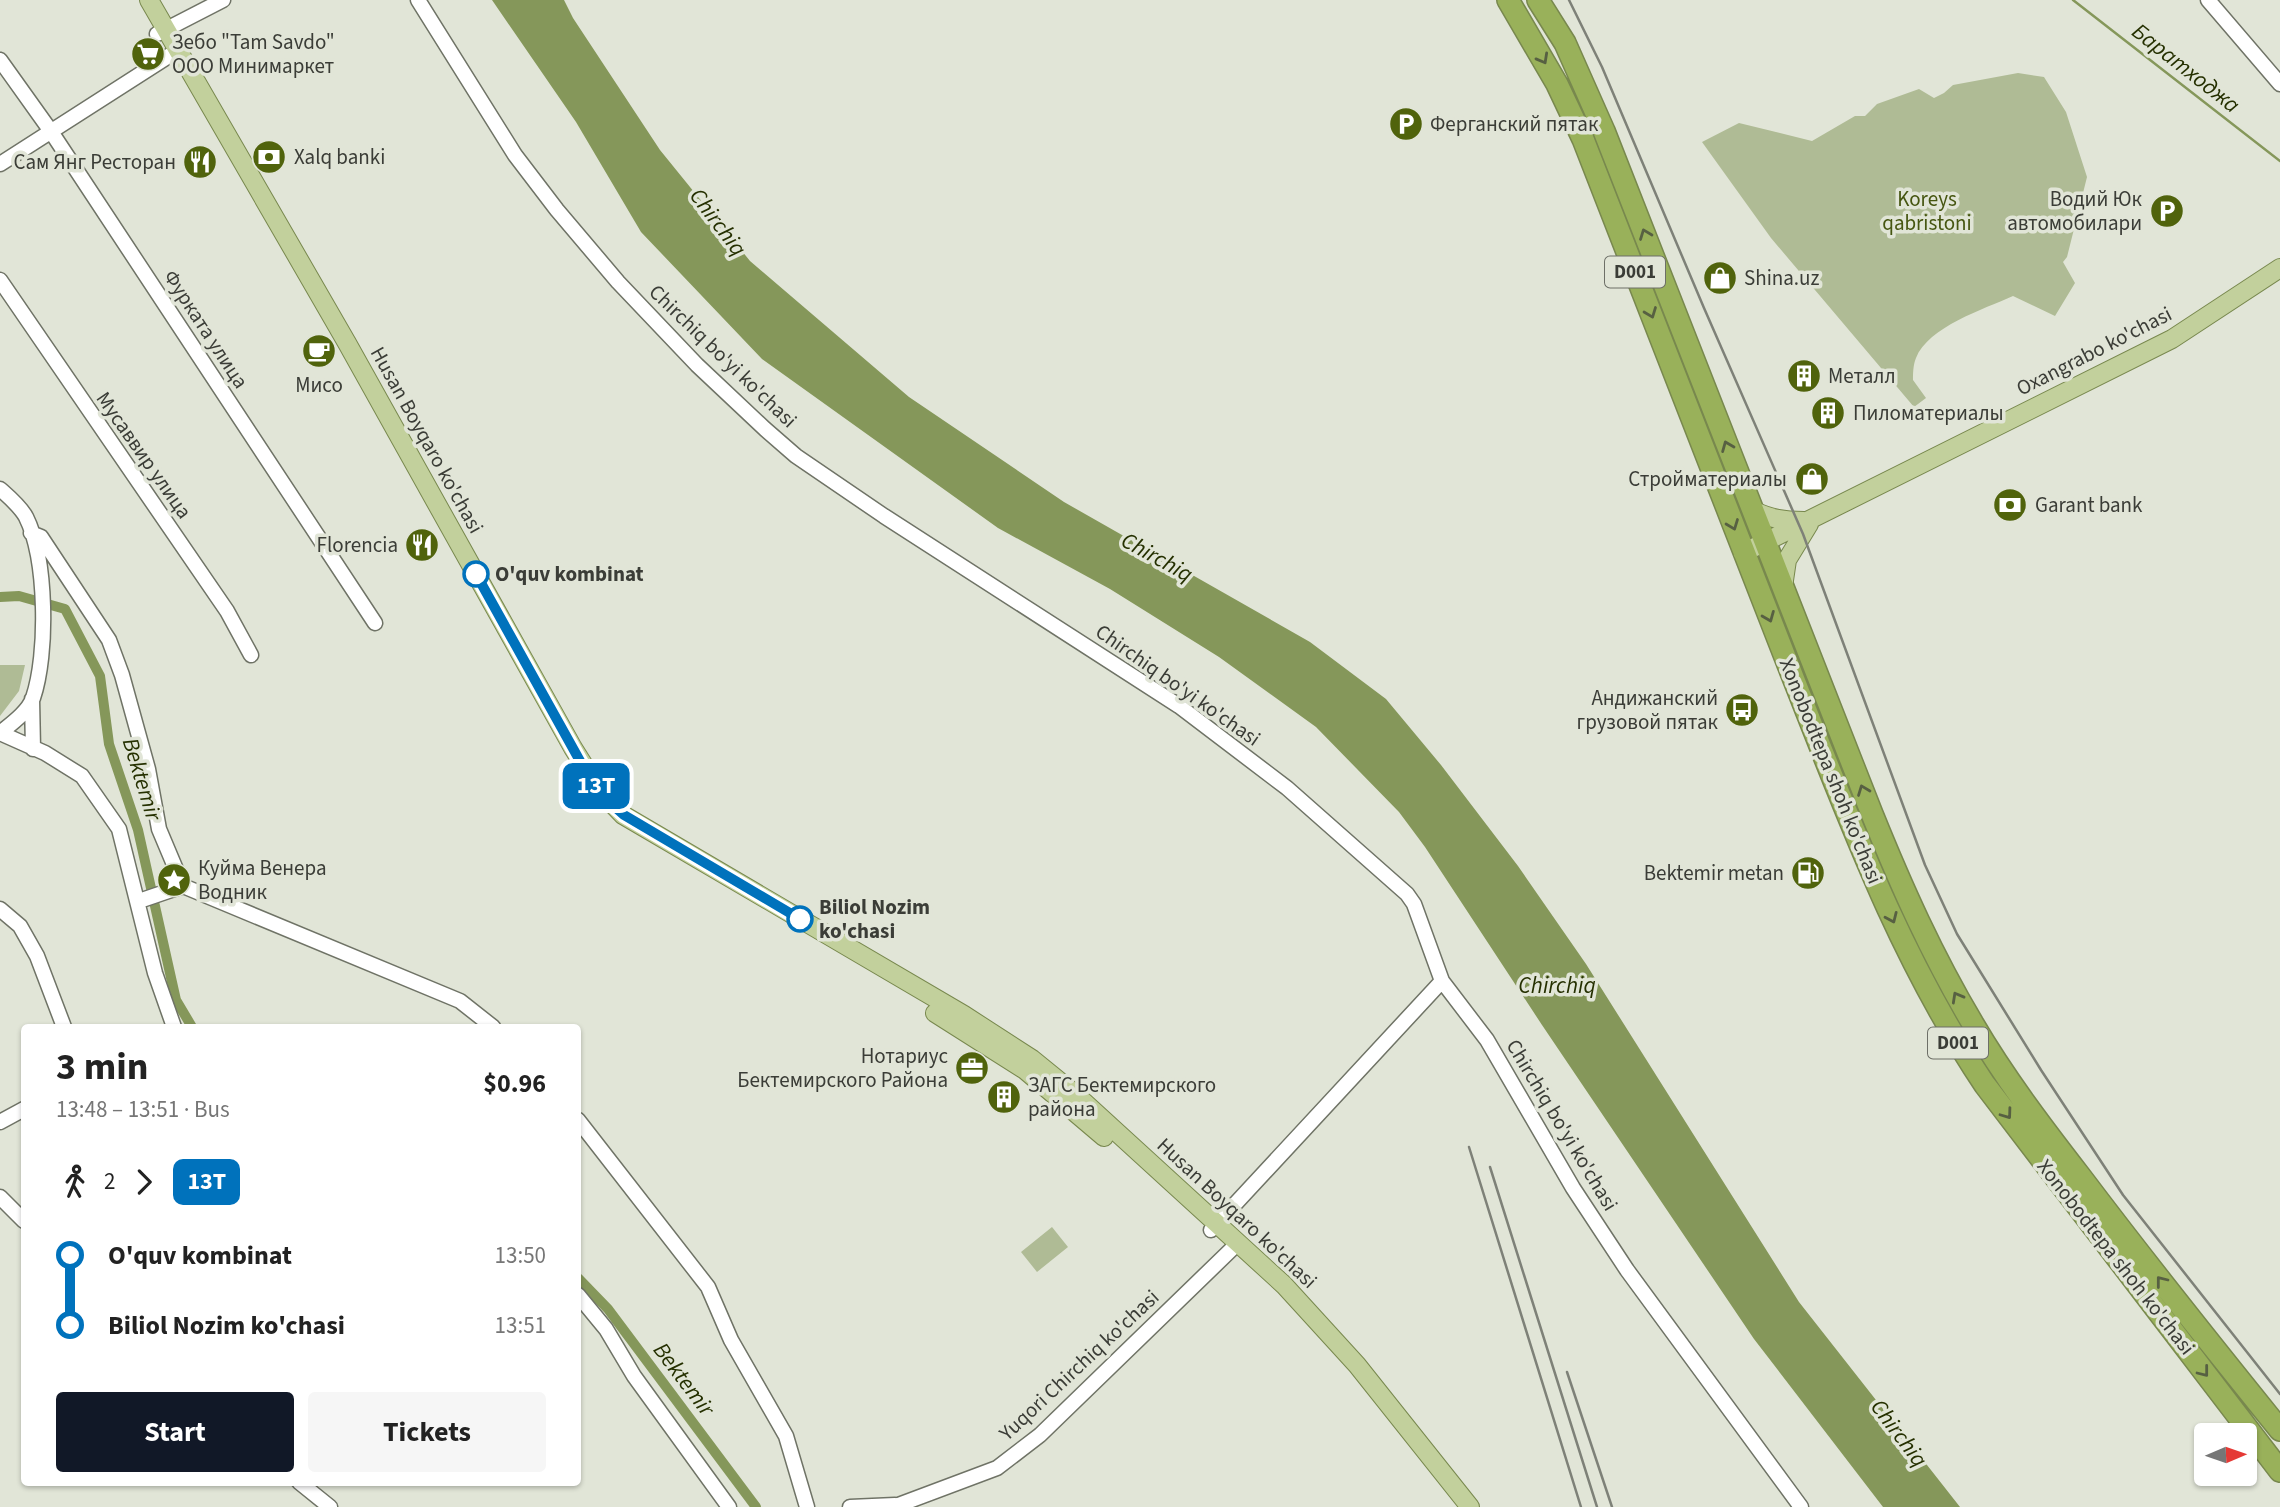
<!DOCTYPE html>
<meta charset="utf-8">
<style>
:root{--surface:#fff;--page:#f6f6f6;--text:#222;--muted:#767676;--accent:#111827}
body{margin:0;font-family:"Source Sans 3",sans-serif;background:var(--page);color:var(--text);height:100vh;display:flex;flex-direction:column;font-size:26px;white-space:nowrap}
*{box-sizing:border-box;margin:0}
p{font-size:23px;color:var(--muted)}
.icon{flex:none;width:38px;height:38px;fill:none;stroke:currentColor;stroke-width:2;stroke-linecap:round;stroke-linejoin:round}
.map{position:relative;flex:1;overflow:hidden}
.side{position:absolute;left:21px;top:1024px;width:560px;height:462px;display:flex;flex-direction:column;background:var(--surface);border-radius:7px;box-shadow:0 2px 5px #0004}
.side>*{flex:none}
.badge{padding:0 14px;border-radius:10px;font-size:24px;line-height:46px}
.needle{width:46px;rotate:88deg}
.tools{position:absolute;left:2194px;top:1423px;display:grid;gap:14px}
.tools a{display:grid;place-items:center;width:63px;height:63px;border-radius:7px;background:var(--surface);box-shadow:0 2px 5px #0004;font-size:35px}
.map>.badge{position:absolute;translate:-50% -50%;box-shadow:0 0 0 4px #fff}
.legs{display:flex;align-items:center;gap:10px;height:77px;padding:0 35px;font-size:23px}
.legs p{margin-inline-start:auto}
.head{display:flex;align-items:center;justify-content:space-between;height:119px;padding:0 35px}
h1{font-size:38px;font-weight:700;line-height:52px}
.primary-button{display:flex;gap:14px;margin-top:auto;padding:14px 35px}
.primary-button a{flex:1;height:80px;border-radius:7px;background:var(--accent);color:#fff;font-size:28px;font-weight:700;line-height:80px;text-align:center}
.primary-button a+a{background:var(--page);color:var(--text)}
ul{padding:0 35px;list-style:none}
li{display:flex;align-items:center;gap:24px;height:70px;font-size:26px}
li i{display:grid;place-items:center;width:10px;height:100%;margin:0 9px;background:currentColor}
li i::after{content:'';width:18px;height:18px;margin:-9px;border:5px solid;border-radius:50%;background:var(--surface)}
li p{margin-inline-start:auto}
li:first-child i{background:linear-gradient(#0000 50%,currentColor 0)}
li:last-child i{background:linear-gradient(currentColor 50%,#0000 0)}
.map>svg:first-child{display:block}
.green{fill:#afbb95}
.water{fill:#85975a}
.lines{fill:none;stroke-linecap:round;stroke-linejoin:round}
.stream{stroke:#85975a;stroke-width:2.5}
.canal{stroke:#85975a;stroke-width:10}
.minor-casing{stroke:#6f7366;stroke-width:17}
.major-casing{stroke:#78884e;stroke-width:20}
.highway-casing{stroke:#78884e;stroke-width:24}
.minor{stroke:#fff;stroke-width:14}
.major{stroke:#c2d09c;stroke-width:18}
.highway{stroke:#99b15a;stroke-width:21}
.rail{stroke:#7e8178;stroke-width:2.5}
.oneway{stroke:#576042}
.line-1-casing{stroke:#fff;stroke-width:16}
.line-1{stroke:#0072bc;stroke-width:10}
.stop-1-dot{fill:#fff;stroke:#0072bc;stroke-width:3.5}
.labels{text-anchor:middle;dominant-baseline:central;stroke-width:7;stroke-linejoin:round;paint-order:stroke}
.shield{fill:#e1e5d7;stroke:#6d6f67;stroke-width:2}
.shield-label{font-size:19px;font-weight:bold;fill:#3b3d37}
.poi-label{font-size:21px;fill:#3b3d37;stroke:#e1e5d7;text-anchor:start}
.park-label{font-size:21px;fill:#465611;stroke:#e1e5d7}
.street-label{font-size:21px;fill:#3b3d37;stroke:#e1e5d7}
.stop-label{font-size:21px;font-weight:bold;fill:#3b3d37;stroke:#e1e5d7;text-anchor:start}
.water-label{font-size:23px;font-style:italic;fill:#253000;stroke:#e1e5d7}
</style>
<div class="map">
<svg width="2280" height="1507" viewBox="0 0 2280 1507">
<rect width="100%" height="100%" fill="#e1e5d7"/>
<path class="green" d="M 2018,73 L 2044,77 L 2066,112 L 2087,177 L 2067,257 L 2063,262 L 2075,283 L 2055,316 L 2013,296 C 1984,309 1928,327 1916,358 C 1913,365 1913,374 1913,380 L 1926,398 L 1914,407 L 1771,238 L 1702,142 L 1739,123 L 1812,141 L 1855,116 L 1865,116 L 1877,104 L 1919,89 L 1934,98 L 1944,93 L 1953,85 Z
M 0,665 L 25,665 L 19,691 L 0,716 Z
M 1052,1227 L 1068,1247 L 1037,1272 L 1021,1252 Z"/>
<path class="water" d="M 492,0 L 564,0 L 573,18 L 660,150 L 750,261 L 909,397 L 1064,502 L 1310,642 L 1386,699 L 1441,765 L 1518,866 L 1586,964 L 1799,1302 L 1960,1507 L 1883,1507 L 1754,1339 L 1542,1025 L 1425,847 L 1399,812 L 1316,727 L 1219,657 L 1110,589 L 998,528 L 762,359 L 641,232 L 576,122 Z"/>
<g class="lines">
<path class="stream" d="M 2073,0 L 2280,161"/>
<path class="canal" d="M 0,597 L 19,596 L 65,609 L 100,676 L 109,744 L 138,830 L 176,1000 L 192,1027
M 578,1278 L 608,1309 L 756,1507"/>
<g class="minor-casing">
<path id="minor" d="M 418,0 L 515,155 L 557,210 L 618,282 L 697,365 L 765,429 L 796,456 L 884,516 L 1179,706 L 1287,788 L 1407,894 L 1414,904 L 1442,981 L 1487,1040 L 1573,1188 L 1627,1270 L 1801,1507
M 2208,0 L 2280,84
M 157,34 L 223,0
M 0,60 L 50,130 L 375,623
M 0,164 L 178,50
M 0,280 L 227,611 L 251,655
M 0,489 C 9,497 20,506 26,517 C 47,559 48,654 33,698 C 28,712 11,724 0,733
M 31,533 L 41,537 L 109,640 L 122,675 L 148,769 L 159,829 L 183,886 L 460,1001 L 493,1027
M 32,699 L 33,749
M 0,733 L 45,753 L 82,776 L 119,829 L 155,973 L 174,1027
M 139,901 L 183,886
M 0,909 L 20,926 L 37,956 L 64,1027
M 578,1120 L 708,1287 L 731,1340 L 786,1436 L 807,1507
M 0,1122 L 24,1109
M 0,1197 L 24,1221
M 1211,1230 L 1442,981
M 578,1295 L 606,1329 L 634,1376 L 729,1507
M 299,1482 L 330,1507
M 850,1507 L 895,1505
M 893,1507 L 997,1468 L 1040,1435 L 1238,1243"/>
</g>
<g class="major-casing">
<path id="major" d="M 149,0 L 347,343 L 573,748 L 600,791 L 623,815 L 964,1015 L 1032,1059 L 1075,1094 L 1284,1285 L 1357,1365 L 1470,1507
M 1752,510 C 1771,519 1784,521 1804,521
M 1743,553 L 2172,339 L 2280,268
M 1783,587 L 1787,560 L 1809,524
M 935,1013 L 1025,1070 L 1104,1137"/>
</g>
<g class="highway-casing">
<path id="highway" d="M 1508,0 L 1557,84 L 1583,139 C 1655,321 1724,504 1796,685 C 1851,824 1901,960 1985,1085 L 2280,1471
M 1538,0 L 1565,43 L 1604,131 L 1872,814 C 1902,888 1932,955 1973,1024 C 2004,1077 2042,1127 2080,1176 C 2145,1262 2212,1346 2280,1430"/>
</g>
<use href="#minor" class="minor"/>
<use href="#major" class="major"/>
<use href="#highway" class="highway"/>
<path class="rail" d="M 1569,0 L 1602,67 L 1704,308 L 1803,534 L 1925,865 L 1957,934 L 2041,1070 L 2123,1195 L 2280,1394
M 1469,1147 L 1581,1507
M 1490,1167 L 1597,1507
M 1567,1372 L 1612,1507"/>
</g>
<defs><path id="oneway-chevron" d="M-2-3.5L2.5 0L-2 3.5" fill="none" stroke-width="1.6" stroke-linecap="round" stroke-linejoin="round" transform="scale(1.75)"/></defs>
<g class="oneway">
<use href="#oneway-chevron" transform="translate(1543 59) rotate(61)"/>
<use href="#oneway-chevron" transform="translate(1645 234) rotate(-111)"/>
<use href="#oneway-chevron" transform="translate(1651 313) rotate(69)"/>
<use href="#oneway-chevron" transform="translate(1727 446) rotate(-112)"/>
<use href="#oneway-chevron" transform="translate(1733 525) rotate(69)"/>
<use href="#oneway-chevron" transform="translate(1769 617) rotate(68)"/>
<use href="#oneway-chevron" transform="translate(1863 790) rotate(-111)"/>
<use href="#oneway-chevron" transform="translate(1892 918) rotate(66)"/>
<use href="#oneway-chevron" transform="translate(1957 997) rotate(-119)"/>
<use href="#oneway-chevron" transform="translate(2007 1114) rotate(54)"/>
<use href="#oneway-chevron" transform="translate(2161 1281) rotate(-128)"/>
<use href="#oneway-chevron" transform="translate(2204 1372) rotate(52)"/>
</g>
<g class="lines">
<g class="line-1-casing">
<path id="line-1" d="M 476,574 L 585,770 L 606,799 L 624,815 L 800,919"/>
</g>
<use href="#line-1" class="line-1"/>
</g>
<defs>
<g id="supermarket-disc" transform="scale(1.75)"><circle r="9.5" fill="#50630c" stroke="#e1e5d7"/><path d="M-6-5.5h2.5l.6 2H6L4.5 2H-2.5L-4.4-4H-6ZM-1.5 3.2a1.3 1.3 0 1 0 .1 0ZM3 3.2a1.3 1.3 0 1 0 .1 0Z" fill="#fff"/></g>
<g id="parking-disc" transform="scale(1.75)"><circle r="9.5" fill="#50630c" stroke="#e1e5d7"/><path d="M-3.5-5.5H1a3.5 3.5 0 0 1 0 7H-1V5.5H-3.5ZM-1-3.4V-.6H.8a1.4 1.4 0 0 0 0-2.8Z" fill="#fff"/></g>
<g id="bank-disc" transform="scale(1.75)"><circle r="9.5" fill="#50630c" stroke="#e1e5d7"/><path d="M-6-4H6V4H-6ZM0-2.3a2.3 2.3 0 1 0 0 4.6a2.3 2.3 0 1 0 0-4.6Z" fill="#fff"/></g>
<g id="restaurant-disc" transform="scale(1.75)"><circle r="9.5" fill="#50630c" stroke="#e1e5d7"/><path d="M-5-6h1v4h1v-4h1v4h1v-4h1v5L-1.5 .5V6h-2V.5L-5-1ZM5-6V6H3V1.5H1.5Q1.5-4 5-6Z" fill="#fff"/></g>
<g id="shop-disc" transform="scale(1.75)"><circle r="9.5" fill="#50630c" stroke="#e1e5d7"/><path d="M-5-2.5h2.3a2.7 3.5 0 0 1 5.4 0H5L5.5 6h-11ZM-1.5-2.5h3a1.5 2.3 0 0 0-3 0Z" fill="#fff"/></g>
<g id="cafe-disc" transform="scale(1.75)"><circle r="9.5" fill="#50630c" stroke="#e1e5d7"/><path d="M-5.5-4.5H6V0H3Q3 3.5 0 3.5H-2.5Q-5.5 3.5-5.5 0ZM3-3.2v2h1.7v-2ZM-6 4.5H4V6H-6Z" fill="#fff"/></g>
<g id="building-disc" transform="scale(1.75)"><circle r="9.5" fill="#50630c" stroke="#e1e5d7"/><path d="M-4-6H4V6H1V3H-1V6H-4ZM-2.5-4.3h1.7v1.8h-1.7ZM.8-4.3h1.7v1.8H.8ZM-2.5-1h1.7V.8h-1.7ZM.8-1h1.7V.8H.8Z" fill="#fff"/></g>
<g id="bus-disc" transform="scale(1.75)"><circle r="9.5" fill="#50630c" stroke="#e1e5d7"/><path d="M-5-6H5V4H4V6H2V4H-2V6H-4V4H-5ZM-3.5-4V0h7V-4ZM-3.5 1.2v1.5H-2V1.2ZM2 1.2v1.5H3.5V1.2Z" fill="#fff"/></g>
<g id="fuel-disc" transform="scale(1.75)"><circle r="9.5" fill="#50630c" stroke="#e1e5d7"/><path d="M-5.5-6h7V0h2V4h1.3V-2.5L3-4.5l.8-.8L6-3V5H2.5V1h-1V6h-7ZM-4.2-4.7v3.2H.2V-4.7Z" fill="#fff"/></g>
<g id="sight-disc" transform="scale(1.75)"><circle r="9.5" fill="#50630c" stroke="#e1e5d7"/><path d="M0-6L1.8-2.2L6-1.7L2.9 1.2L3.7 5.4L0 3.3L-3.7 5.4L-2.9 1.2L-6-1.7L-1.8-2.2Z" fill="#fff"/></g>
<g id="office-disc" transform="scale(1.75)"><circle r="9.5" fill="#50630c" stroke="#e1e5d7"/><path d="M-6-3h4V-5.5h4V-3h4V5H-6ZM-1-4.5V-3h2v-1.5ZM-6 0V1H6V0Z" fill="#fff"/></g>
</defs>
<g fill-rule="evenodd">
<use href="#supermarket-disc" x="148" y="54"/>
<use href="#parking-disc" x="1406" y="124"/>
<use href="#bank-disc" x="269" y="157"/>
<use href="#restaurant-disc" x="200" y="162"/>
<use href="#parking-disc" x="2167" y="211"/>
<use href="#shop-disc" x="1720" y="278"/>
<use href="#cafe-disc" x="319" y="351"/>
<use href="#building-disc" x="1804" y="376"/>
<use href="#building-disc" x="1828" y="413"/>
<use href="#shop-disc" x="1812" y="479"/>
<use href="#bank-disc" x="2010" y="505"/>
<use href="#restaurant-disc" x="422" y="545"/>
<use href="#bus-disc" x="1742" y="710"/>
<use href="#fuel-disc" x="1808" y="873"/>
<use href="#sight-disc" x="174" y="880"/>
<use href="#office-disc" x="972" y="1068"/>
<use href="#building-disc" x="1004" y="1097"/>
</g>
<g class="stop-1-dot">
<circle cx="476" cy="574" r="12"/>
<circle cx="800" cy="919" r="12"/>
</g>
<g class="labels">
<g class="shield">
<rect x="1605" y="256.5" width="60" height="31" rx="5"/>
<rect x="1928" y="1027.5" width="60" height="31" rx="5"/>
</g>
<g class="shield-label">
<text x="1635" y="272">D001</text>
<text x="1958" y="1043">D001</text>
</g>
<g class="poi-label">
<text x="172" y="42">Зебо "Tam Savdo"<tspan x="172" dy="24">ООО Минимаркет</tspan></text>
<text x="1430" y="124">Ферганский пятак</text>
<text x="294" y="157">Xalq banki</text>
<text x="176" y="162" text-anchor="end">Сам Янг Ресторан</text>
<text x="2142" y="199" text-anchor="end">Водий Юк<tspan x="2142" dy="24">автомобилари</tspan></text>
<text x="1744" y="278">Shina.uz</text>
<text x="1828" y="376">Металл</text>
<text x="319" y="385" text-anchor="middle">Мисо</text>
<text x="1853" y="413">Пиломатериалы</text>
<text x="1787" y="479" text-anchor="end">Стройматериалы</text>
<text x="2035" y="505">Garant bank</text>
<text x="398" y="545" text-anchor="end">Florencia</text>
<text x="1718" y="698" text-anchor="end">Андижанский<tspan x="1718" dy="24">грузовой пятак</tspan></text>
<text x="198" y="868">Куйма Венера<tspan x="198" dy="24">Водник</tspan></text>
<text x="1784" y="873" text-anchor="end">Bektemir metan</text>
<text x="948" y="1056" text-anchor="end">Нотариус<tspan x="948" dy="24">Бектемирского Района</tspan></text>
<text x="1028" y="1085">ЗАГС Бектемирского<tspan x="1028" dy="24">района</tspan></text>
</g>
<g class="park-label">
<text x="1927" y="199">Koreys<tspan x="1927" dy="24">qabristoni</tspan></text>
</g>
<g class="street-label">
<text transform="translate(206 329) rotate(57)">Фурката улица</text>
<text transform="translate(2094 351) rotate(-27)">Oxangrabo ko'chasi</text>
<text transform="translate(723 356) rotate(44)">Chirchiq bo'yi ko'chasi</text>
<text transform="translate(427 440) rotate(61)">Husan Boyqaro ko'chasi</text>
<text transform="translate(144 455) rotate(55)">Мусаввир улица</text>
<text transform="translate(1178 685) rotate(35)">Chirchiq bo'yi ko'chasi</text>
<text transform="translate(1831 771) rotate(68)">Xonobodtepa shoh ko'chasi</text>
<text transform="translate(1562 1125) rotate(59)">Chirchiq bo'yi ko'chasi</text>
<text transform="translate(1237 1213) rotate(43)">Husan Boyqaro ko'chasi</text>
<text transform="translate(2116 1257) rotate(52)">Xonobodtepa shoh ko'chasi</text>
<text transform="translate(1079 1365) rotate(-43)">Yuqori Chirchiq ko'chasi</text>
</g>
<g class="stop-label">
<text x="495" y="574">O'quv kombinat</text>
<text x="819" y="907">Biliol Nozim<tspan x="819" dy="24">ko'chasi</tspan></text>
</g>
<g class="water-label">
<text transform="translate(2186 68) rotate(38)">Баратходжа</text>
<text transform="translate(718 222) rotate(53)">Chirchiq</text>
<text transform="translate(1157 557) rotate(29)">Chirchiq</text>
<text transform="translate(142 779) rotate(73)">Bektemir</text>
<text x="1557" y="985">Chirchiq</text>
<text transform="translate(684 1379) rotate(53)">Bektemir</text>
<text transform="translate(1899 1433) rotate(53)">Chirchiq</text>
</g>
</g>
</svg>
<div class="tools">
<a><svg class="needle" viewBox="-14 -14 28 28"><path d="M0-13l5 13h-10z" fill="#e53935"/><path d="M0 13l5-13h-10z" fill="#767676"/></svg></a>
</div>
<b class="badge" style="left:596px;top:786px;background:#0072bc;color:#fff">13Т</b>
<section class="side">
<div class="head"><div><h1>3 min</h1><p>13:48 – 13:51 · Bus</p></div><b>$0.96</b></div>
<div class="legs"><svg class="icon" aria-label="walk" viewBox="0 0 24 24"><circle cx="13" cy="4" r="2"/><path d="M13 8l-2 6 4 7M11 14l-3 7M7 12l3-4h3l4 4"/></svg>2<svg class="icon" aria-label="forward" viewBox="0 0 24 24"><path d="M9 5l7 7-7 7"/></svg><b class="badge" style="background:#0072bc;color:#fff">13Т</b></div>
<ul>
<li><i style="color:#0072bc"></i><b>O'quv kombinat</b><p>13:50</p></li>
<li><i style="color:#0072bc"></i><b>Biliol Nozim ko'chasi</b><p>13:51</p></li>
</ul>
<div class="primary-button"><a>Start</a><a>Tickets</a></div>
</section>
</div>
